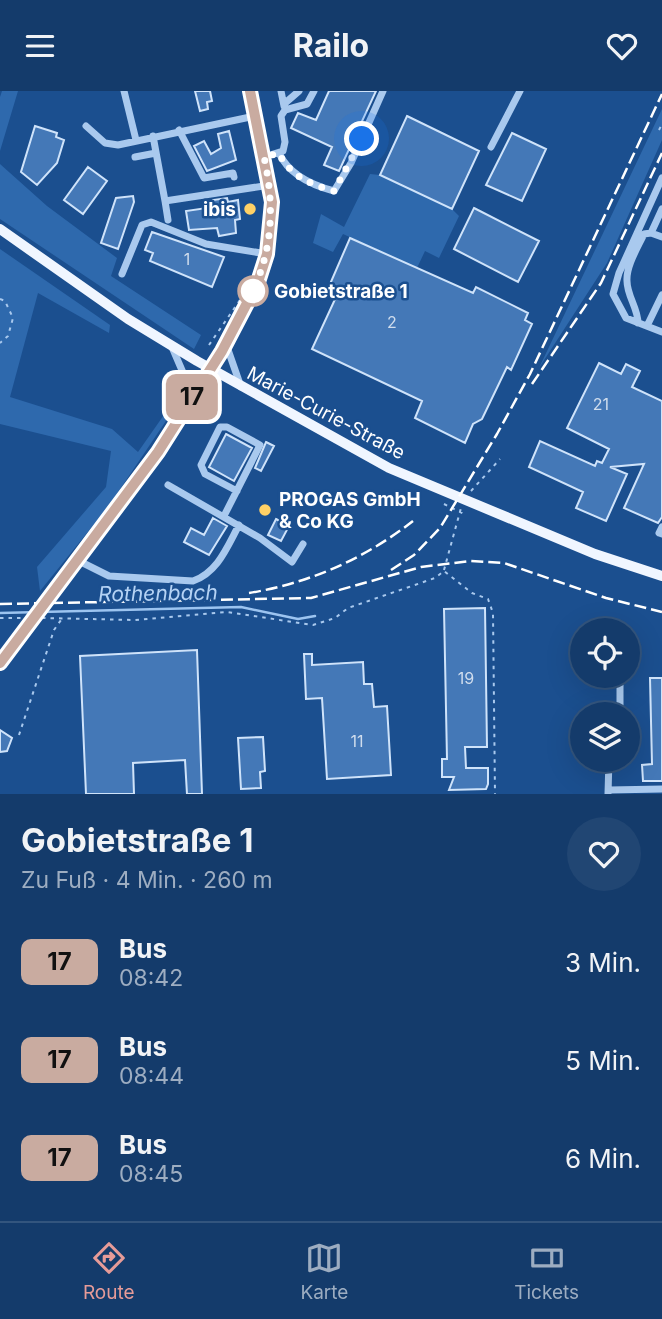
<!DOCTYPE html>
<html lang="de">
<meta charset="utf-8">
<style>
:root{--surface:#143b6b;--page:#214673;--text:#f1f3f6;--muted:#9dadc1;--line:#33557e;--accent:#e69b98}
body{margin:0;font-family:Inter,sans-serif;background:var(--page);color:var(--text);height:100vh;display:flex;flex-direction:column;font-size:26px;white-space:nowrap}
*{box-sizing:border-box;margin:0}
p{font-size:23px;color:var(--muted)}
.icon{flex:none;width:38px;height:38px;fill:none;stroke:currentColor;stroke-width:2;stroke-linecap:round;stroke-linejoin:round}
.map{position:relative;height:703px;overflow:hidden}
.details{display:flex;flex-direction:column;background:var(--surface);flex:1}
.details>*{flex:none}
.badge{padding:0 14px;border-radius:10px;font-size:24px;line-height:46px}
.buttons{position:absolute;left:570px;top:527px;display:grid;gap:14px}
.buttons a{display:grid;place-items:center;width:70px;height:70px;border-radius:50%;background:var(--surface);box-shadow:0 7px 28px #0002,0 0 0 2px var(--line);font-size:35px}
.you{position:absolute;width:35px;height:35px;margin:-18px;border:5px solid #fff;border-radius:50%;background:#1a73e8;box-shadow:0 0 0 10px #1a73e833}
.map>.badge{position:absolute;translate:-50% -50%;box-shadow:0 0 0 4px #fff}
.round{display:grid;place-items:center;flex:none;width:74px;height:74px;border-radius:37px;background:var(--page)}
.head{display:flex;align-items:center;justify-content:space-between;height:119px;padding:0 21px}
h1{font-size:33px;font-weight:700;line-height:52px}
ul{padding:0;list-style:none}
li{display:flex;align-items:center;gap:21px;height:98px;padding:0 21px}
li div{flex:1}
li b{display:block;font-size:26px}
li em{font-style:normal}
li .badge{min-width:77px;font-weight:700;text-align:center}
header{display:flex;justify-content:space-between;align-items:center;height:91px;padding:0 21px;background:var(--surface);font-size:32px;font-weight:700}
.tabs{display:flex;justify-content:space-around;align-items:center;height:98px;border-top:2px solid var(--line);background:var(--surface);font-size:19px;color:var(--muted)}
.tabs a{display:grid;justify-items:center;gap:4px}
.tabs .on{color:var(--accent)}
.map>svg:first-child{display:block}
.green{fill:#2e69ad}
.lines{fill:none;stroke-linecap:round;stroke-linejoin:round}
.stream{stroke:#9cc4f0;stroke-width:2.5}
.building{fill:#4478b7;stroke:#cfe3fa;stroke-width:2}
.path{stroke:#a9c9ee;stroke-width:2;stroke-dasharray:3.5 5;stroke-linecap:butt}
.minor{stroke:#a9c9ee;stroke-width:7}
.major{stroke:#f0f6ff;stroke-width:10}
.rail{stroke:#fff;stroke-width:2.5;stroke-dasharray:12 5;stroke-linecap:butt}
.line-casing{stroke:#fff;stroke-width:16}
.line{stroke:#c9aba0;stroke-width:10}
.walk{stroke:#fff;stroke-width:7;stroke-dasharray:0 12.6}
.poi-dot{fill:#ffd166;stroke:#1b4f8f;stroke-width:2.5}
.stop-dot{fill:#fff;stroke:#c9aba0;stroke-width:3.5}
.labels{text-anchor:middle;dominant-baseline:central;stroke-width:5;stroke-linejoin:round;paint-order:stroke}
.number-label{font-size:16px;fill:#d0dded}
.poi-label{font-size:19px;font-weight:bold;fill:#fff;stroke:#1b4f8f;text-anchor:end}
.stop-label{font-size:19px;font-weight:bold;fill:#fff;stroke:#1b4f8f;text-anchor:start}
.street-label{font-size:19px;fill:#fff;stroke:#1b4f8f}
.water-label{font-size:21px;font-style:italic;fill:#b5d3f5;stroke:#1b4f8f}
</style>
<header><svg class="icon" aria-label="menu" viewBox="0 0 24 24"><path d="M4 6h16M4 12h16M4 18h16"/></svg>Railo<svg class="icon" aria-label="heart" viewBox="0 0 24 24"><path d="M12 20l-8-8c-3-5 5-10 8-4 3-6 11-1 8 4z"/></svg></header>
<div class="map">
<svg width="662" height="703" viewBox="0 0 662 703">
<rect width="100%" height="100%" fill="#1b4f8f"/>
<path class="green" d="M 2,0 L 18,0 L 0,60 L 0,6 Z
M 662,18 L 662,49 L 607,172 L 539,277 Z
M 0,73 L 47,115 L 117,167 L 111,185 L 201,244 L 194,258 L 0,128 Z
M 370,83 L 380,84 L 452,118 L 459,125 L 439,167 L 425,160 L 417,177 L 343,143 L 333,161 L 313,152 L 321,123 L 344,136 Z
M 0,158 L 110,234 L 109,242 L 38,202 L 10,306 L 112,338 L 138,361 L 173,311 L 176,315 L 108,416 L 40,500 L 37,476 L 106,396 L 111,360 L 0,333 Z"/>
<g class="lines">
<path class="stream" d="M 0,522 L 241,516 L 298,528 L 315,525"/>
</g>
<path class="building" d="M 195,0 L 210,0 L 212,10 L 207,11 L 208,18 L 200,20 Z
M 329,0 L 376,0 L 339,80 L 324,74 L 332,56 L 291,37 L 298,22 L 316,29 Z
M 407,25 L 479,60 L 452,118 L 380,84 Z
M 35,35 L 57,42 L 56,46 L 64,49 L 57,72 L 37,94 L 21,81 Z
M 229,40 L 236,69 L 207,80 L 194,55 L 204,50 L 211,63 L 221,57 L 218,43 Z
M 512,42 L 546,58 L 522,110 L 486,94 Z
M 88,76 L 107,90 L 83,123 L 64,109 Z
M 133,105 L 134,111 L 118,158 L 101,152 L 116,107 Z
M 227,107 L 228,111 L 238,109 L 240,128 L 235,129 L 236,142 L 219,145 L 217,137 L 189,139 L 186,120 L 214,116 L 213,109 Z
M 474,117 L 539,150 L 518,191 L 454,158 Z
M 152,141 L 224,166 L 212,196 L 150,170 L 153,162 L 145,159 Z
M 350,147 L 473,202 L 476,196 L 528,222 L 525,229 L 532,233 L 511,279 L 507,276 L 482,328 L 473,333 L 465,352 L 415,327 L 422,310 L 312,258 L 337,204 L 327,200 Z
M 599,272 L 621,283 L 626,273 L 640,280 L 632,296 L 662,310 L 662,426 L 658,432 L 624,417 L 644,373 L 610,376 L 627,383 L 606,430 L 576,417 L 583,401 L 529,376 L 540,350 L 595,375 L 597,370 L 602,372 L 609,358 L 567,337 Z
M 226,343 L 252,357 L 234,390 L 209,376 Z
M 266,351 L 274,355 L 261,380 L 255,377 Z
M 213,427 L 227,435 L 209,464 L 184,451 L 191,437 L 204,444 Z
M 276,428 L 289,435 L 281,450 L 268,444 Z
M 485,517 L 487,656 L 465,656 L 466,677 L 488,677 L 488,693 L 486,698 L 449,699 L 454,686 L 442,686 L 442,668 L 447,668 L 444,518 Z
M 197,559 L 202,703 L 187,703 L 185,669 L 133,672 L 134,703 L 86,703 L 80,565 Z
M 304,563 L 312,563 L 312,574 L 363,571 L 364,593 L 372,593 L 374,616 L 387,615 L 391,684 L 327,688 L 322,607 L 306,608 Z
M 650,587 L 662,587 L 662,690 L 643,690 L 642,674 L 652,673 Z
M 0,639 L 12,647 L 7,660 L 0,661 Z
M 263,646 L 265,680 L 260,681 L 261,697 L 241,698 L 238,647 Z"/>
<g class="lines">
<path class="path" d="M 659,39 L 662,33
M 0,208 L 5,210 L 13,227 L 8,245 L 0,252
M 209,254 L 240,209
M 471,400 L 500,368
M 444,413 L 464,423
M 444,479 L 461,417
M 0,527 L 23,527
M 42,527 L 135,529 L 227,521 L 313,534 L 335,527 L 348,517 L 435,487 L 444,480 L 472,502 L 488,508 L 493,522 L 495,703
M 19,644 L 54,539 L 61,529"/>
<path class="minor" d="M 124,0 L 136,49
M 281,0 L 284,15
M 284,13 L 299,0
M 86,35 L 105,52 L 118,54 L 255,25
M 179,39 L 204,87 L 233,82 L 234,86
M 153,45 L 165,110 L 270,94
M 491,56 L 520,0
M 279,62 C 289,84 311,94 334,100 L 351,72 L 383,0
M 135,66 L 156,62
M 264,66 L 283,60 L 285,51 L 281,25 L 285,19 L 307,13 L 314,0
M 662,87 L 619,182 L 613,203 L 626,227 L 662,241
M 165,110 L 168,129
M 651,142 L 662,118
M 122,183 L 142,134 L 151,131 L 206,153 L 267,163
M 638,232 C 638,217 627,205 627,190 C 626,175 638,156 644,143 L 651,142 L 662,146
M 647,235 L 662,204
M 226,253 L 241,296
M 172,256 L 184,284 L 189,311
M 168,394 L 260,447 L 292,471 L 303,453
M 224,425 L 260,354 L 227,336 L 220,336 L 201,374 L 205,383 L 237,400
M 662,436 L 659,442 L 662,443
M 79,470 L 109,485 L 193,490 C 218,481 227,456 239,434
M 0,572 L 158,361 L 222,260 L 258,191 L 267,163 L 272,111 L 250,0
M 620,585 L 620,623
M 609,699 L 662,698
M 608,703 L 609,668"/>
<path class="major" d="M 0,138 L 128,228 L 197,270 L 389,377 L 595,463 L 662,485"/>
<path class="rail" d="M 532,293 L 601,192 L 662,62
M 391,479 L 414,464 L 440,437 L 497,343 L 530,283 L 662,3
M 249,502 C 310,492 364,468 413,430
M 0,513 L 311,507 L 421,476 L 470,470 L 504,472 L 606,507 L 662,521"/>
</g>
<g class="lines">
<g class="line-casing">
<path id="line" d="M 0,572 L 158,361 L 222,260 L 258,191 L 267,163 L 272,111 L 250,0"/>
</g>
<use href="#line" class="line"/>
<path class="walk" d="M 253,200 L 249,208 C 273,161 275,116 264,66 L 279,62 C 289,84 311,94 334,100 L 362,48"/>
</g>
<g class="poi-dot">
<circle cx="250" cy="118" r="7"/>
<circle cx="265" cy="419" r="7"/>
</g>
<circle class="stop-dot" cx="253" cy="200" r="14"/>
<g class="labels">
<g class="number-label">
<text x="187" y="168">1</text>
<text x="392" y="231">2</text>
<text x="601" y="313">21</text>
<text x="466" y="587">19</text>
<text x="357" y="650">11</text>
</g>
<g class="poi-label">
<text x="236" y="118">ibis</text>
<text x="279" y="408" text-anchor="start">PROGAS GmbH<tspan x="279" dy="22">&amp; Co KG</tspan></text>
</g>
<g class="stop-label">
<text x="274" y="200">Gobietstraße 1</text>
</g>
<g class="street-label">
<text transform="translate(326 322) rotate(28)">Marie-Curie-Straße</text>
</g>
<g class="water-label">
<text transform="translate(158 502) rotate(-1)">Rothenbach</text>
</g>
</g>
</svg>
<div class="buttons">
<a><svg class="icon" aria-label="locate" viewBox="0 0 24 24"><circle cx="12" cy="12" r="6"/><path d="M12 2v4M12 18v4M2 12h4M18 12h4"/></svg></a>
<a><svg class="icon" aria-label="layers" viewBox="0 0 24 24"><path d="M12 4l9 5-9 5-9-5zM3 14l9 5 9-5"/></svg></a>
</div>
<div class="you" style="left:362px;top:48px"></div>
<b class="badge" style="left:192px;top:306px;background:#c9aba0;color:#111">17</b>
</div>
<section class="details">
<div class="head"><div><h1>Gobietstraße 1</h1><p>Zu Fuß · 4 Min. · 260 m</p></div><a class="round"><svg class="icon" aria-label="heart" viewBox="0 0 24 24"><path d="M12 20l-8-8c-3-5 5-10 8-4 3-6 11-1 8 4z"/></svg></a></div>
<ul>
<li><span class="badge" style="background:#c9aba0;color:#111">17</span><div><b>Bus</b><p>08:42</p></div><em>3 Min.</em></li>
<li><span class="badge" style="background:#c9aba0;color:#111">17</span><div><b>Bus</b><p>08:44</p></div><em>5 Min.</em></li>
<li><span class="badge" style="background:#c9aba0;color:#111">17</span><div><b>Bus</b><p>08:45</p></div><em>6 Min.</em></li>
</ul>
</section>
<nav class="tabs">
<a class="on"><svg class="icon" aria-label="directions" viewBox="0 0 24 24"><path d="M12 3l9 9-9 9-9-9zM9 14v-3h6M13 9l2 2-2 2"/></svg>Route</a>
<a><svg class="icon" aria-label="map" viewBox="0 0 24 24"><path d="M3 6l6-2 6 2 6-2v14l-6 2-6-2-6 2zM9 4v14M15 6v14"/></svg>Karte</a>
<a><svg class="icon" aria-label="tickets" viewBox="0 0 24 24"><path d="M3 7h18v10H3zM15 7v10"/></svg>Tickets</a>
</nav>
